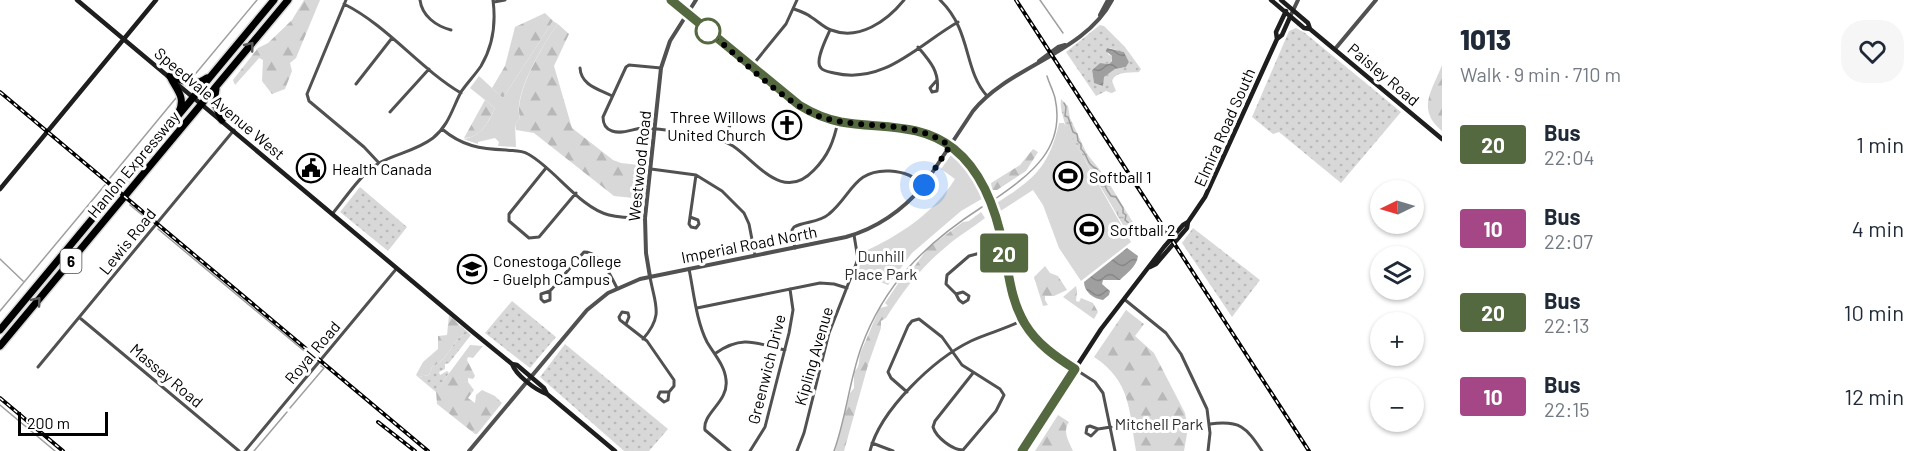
<!DOCTYPE html>
<meta charset="utf-8">
<style>
:root{--surface:#fff;--page:#f6f6f7;--text:#1f2937;--muted:#747a83}
body{margin:0;font-family:Barlow,sans-serif;background:var(--page);color:var(--text);height:100vh;display:flex;flex-direction:column;font-size:22px;white-space:nowrap}
*{box-sizing:border-box;margin:0}
p{font-size:20px;color:var(--muted)}
.icon{flex:none;width:33px;height:33px;fill:none;stroke:currentColor;stroke-width:2;stroke-linecap:round;stroke-linejoin:round}
.map{position:relative;flex:1;overflow:hidden}
.drawer{display:flex;flex-direction:column;background:var(--surface);width:480px}
.drawer>*{flex:none}
.badge{padding:0 12px;border-radius:4px;font-size:21px;line-height:39px}
.needle{width:39px;rotate:265deg}
.fabs{position:absolute;left:1370px;top:180px;display:grid;gap:12px}
.fabs a{display:grid;place-items:center;width:54px;height:54px;border-radius:50%;background:var(--surface);box-shadow:0 2px 4px #0004;font-size:30px}
.scale{position:absolute;left:18px;bottom:15px;width:90px;box-sizing:border-box;padding-left:6px;border:3px solid #000;border-top:0;font-size:16px;line-height:21px;white-space:nowrap;color:#000;-webkit-text-stroke:4px #fff;paint-order:stroke}
.you{position:absolute;width:30px;height:30px;margin:-15px;border:4px solid #fff;border-radius:50%;background:#1a73e8;box-shadow:0 0 0 9px #1a73e833}
.map>.badge{position:absolute;translate:-50% -50%;box-shadow:0 0 0 3px #fff}
.round{display:grid;place-items:center;flex:none;width:63px;height:63px;border-radius:24px;background:var(--page)}
.overview{display:flex;align-items:center;justify-content:space-between;height:102px;padding:0 18px}
h1{font-size:28px;font-weight:800;line-height:45px}
ul{padding:0;list-style:none}
li{display:flex;align-items:center;gap:18px;height:84px;padding:0 18px}
li div{flex:1}
li b{display:block;font-size:22px}
li em{font-style:normal}
li .badge{min-width:66px;font-weight:700;text-align:center}
main{display:flex;flex:1;min-height:0}
.map>svg:first-child{display:block}
.grass{fill:url(#grass-dots);fill-rule:evenodd}
.forest{fill:url(#forest-firs)}
.wetland{fill:url(#wetland-marsh)}
.park{fill:#d8d8d8}
.water{fill:url(#water-waves)}
.lines{fill:none;stroke-linecap:round;stroke-linejoin:round}
.stream{stroke:#9f9f9f;stroke-width:1.5}
.trunk-casing{stroke:#dbdbdb;stroke-width:10}
.minor{stroke:#515151;stroke-width:3}
.tertiary{stroke:#515151;stroke-width:4}
.secondary{stroke:#1e1e1e;stroke-width:4.5}
.trunk{stroke:#000;stroke-width:7}
.rail-casing{stroke:#000;stroke-width:4}
.rail{stroke:#fff;stroke-width:1.5;stroke-dasharray:4.5;stroke-linecap:butt}
.oneway{stroke:#595959}
.line-casing{stroke:#fff;stroke-width:14}
.line{stroke:#556940;stroke-width:9}
.walk{stroke:#000;stroke-width:6;stroke-dasharray:0 10.8}
.stop-dot{fill:#fff;stroke:#556940;stroke-width:3}
.labels{text-anchor:middle;dominant-baseline:central;stroke-width:6;stroke-linejoin:round;paint-order:stroke}
.shield{fill:#fff;stroke:#4c4c4c;stroke-width:1.5}
.shield-label{font-size:15px;font-weight:bold;fill:#000}
.street-label{font-size:16px;fill:#000;stroke:#fff}
.poi-label{font-size:16px;fill:#000;stroke:#fff;text-anchor:start}
.park-label{font-size:16px;fill:#2f2f2f;stroke:#fff}
</style>
<main>
<div class="map">
<svg width="1442" height="451" viewBox="0 0 1442 451">
<defs>
<pattern id="grass-dots" width="8" height="8" patternUnits="userSpaceOnUse" patternTransform="scale(1.5)"><rect width="8" height="8" fill="#d8d8d8"/><path d="M2 2h.1M6 6h.1" fill="none" stroke="#b8b8b8" stroke-width="1.8" stroke-linecap="round"/></pattern>
<pattern id="forest-firs" width="22" height="20" patternUnits="userSpaceOnUse" patternTransform="scale(1.5)"><rect width="22" height="20" fill="#d8d8d8"/><path d="M5 1l3.5 6h-7zM16 11l3.5 6h-7z" fill="#b8b8b8"/></pattern>
<pattern id="wetland-marsh" width="20" height="14" patternUnits="userSpaceOnUse" patternTransform="scale(1.5)"><rect width="20" height="14" fill="#d8d8d8"/><path d="M1 5h8M5 5V1M11 12h8M15 12V8" fill="none" stroke="#b8b8b8"/></pattern>
<pattern id="water-waves" width="16" height="10" patternUnits="userSpaceOnUse" patternTransform="scale(1.5)"><rect width="16" height="10" fill="#9f9f9f"/><path d="M0 5q4-4 8 0t8 0" fill="none" stroke="#878787"/></pattern>
</defs>
<rect width="100%" height="100%" fill="#fff"/>
<path class="grass" d="M 1100,25 L 1104,26 L 1125,47 L 1141,69 L 1139,72 C 1129,73 1116,71 1112,81 L 1116,91 L 1111,93 L 1106,91 L 1096,96 L 1066,52 ZM 1109,48 L 1124,52 L 1129,62 L 1126,67 L 1115,69 L 1094,83 L 1092,70 L 1100,63 L 1110,64 L 1113,57 L 1108,54 Z
M 1296,28 L 1305,33 L 1401,112 L 1341,183 L 1279,132 L 1273,134 L 1252,117 L 1289,31 Z
M 360,187 L 407,227 L 388,251 L 340,212 Z
M 1193,228 L 1260,280 L 1232,317 L 1182,243 Z
M 512,301 L 556,337 L 530,368 L 485,333 Z
M 460,325 L 471,335 L 449,363 L 445,364 L 445,369 L 439,372 L 440,375 L 447,371 L 449,373 L 436,392 L 418,377 L 429,375 L 432,367 C 438,364 443,360 447,354 C 453,347 455,339 463,335 Z
M 565,344 L 668,429 L 649,451 L 624,451 L 540,377 Z"/>
<path class="forest" d="M 304,0 L 320,0 L 296,58 L 290,63 L 292,71 L 285,89 L 272,94 L 262,81 L 263,60 L 259,58 L 235,85 L 233,80 L 258,48 L 268,43 L 292,20 Z
M 545,13 L 553,21 L 503,98 L 492,88 L 505,66 L 515,27 Z
M 558,24 L 569,34 L 554,66 L 572,128 L 613,160 L 621,163 L 647,166 L 643,199 L 614,196 L 534,133 L 516,130 L 515,124 L 520,118 C 513,95 544,42 558,24 Z
M 1442,65 L 1442,131 C 1416,109 1432,91 1442,65 Z
M 485,100 L 495,108 C 488,122 481,138 464,138 Z
M 1033,149 L 1038,152 L 1026,171 L 997,190 L 992,190 L 991,183 L 1020,165 Z
M 981,212 L 985,218 C 973,228 959,235 947,246 C 922,266 903,291 886,318 L 881,321 L 881,328 L 868,365 L 844,451 L 835,451 L 850,393 L 854,388 L 854,372 C 862,365 857,358 862,349 C 868,337 873,322 880,308 L 888,306 L 885,303 L 899,282 L 905,279 L 928,248 L 963,222 L 969,221 Z
M 1045,266 L 1050,273 L 1058,276 L 1067,290 L 1054,296 L 1045,296 L 1045,300 L 1048,305 L 1043,306 L 1034,277 Z
M 1076,286 L 1077,291 L 1076,301 L 1079,302 L 1081,298 L 1093,303 L 1098,312 L 1094,319 L 1063,297 Z
M 1126,310 L 1144,324 L 1135,336 L 1154,353 L 1185,413 L 1188,428 L 1184,451 L 1136,451 C 1129,411 1131,381 1094,357 Z
M 449,315 C 455,321 464,327 463,335 C 455,339 453,347 447,354 C 443,360 438,364 432,367 L 429,375 L 418,377 L 416,375 L 423,362 L 438,349 L 438,336 L 447,335 Z
M 470,345 L 483,346 L 473,358 L 468,357 L 467,360 L 475,376 L 473,379 L 468,378 L 468,382 L 474,390 L 468,398 L 475,403 L 476,395 L 482,390 L 495,396 L 502,403 L 477,434 L 475,434 L 437,404 L 436,391 Z
M 1058,415 L 1069,422 C 1062,432 1069,441 1073,451 L 1035,451 Z"/>
<path class="wetland" d="M 1061,99 L 1068,106 L 1070,118 L 1087,154 L 1104,175 L 1140,234 L 1130,237 L 1075,143 L 1067,136 C 1067,123 1059,112 1061,99 Z"/>
<path class="park" d="M 553,21 L 558,24 C 544,42 512,96 520,118 L 515,124 L 516,147 L 498,146 L 499,142 L 495,138 L 478,142 L 478,144 L 463,139 C 481,137 488,123 495,108 L 470,88 L 479,76 L 503,98 Z
M 1059,123 L 1064,123 L 1131,242 L 1081,281 L 1059,248 L 1043,205 L 1033,190 L 999,212 L 995,204 C 1033,180 1049,168 1059,123 Z
M 951,155 C 967,166 977,179 985,197 L 961,211 L 912,253 L 888,285 L 858,273 L 863,252 C 899,236 934,213 955,179 L 941,169 Z"/>
<path class="water" d="M 1107,48 L 1124,52 L 1129,62 L 1126,67 L 1115,69 L 1104,77 L 1103,86 L 1094,83 L 1092,70 L 1100,63 L 1109,64 L 1112,61 L 1112,56 L 1106,51 Z
M 1127,248 L 1138,256 C 1137,266 1127,273 1120,280 L 1103,280 L 1102,284 L 1110,291 L 1109,295 L 1103,300 C 1094,299 1084,292 1084,282 Z"/>
<g class="lines">
<path class="stream" d="M 1040,0 L 1063,33
M 192,78 L 257,0
M 1064,103 L 1066,107 L 1065,116 L 1068,117 L 1073,132 L 1077,134 L 1078,141 L 1081,144 L 1081,149 C 1088,154 1086,165 1097,169 L 1107,190 L 1111,196 L 1116,197 L 1123,208 L 1123,213 L 1126,215 L 1125,220 L 1130,224 L 1131,229 L 1135,230 L 1136,235
M 110,178 L 176,98
M 995,199 C 1031,174 1066,148 1055,98 C 1053,90 1049,83 1047,76
M 130,205 L 152,223
M 158,229 L 315,360
M 0,259 L 23,281
M 0,311 L 105,185
M 0,405 L 55,451
M 290,408 L 324,368 L 321,366
M 254,451 L 287,412
M 834,451 C 846,418 849,382 861,348 C 884,284 926,243 982,207"/>
<g class="trunk-casing">
<path id="trunk" d="M 170,76 C 186,80 191,89 207,78
M 170,76 C 176,90 186,96 179,112
M 216,89 L 214,102 L 222,120
M 0,330 L 274,0
M 0,346 L 288,0"/>
</g>
<path class="minor" d="M 346,0 L 307,94 L 309,101 L 364,147 L 379,163
M 420,0 C 422,16 436,26 451,30
M 940,0 C 972,31 963,69 987,96
M 494,2 L 505,0
M 344,4 C 388,26 419,68 461,93
M 794,9 C 800,11 806,13 811,17 C 818,21 823,27 831,30 C 859,41 887,21 904,0
M 830,30 C 827,37 814,62 821,68 C 823,71 830,72 834,73 C 884,85 918,45 958,22
M 918,47 C 930,61 940,72 937,91 L 932,92 L 930,88 L 937,80
M 751,67 L 786,24 L 797,0
M 580,68 C 581,85 598,89 612,96
M 661,68 L 629,65 L 626,67 L 603,117 C 603,124 606,129 612,131 C 624,135 633,128 644,128 C 662,129 681,132 699,134 C 711,136 722,139 733,146 C 758,163 783,203 814,170 C 828,156 834,141 838,121
M 356,84 L 392,38
M 390,112 L 429,69
M 442,129 C 462,146 480,149 506,150 C 513,151 521,150 528,154 C 554,168 580,208 609,215 C 620,218 633,218 645,218
M 723,140 L 731,123 L 737,118
M 546,168 L 509,214 L 509,221 L 529,238 L 539,237 L 576,193
M 651,169 L 696,175 L 722,191 L 744,213 L 749,224 L 755,255
M 333,213 C 347,196 360,175 379,163 C 397,153 416,151 433,138 C 449,125 452,109 461,92 C 467,83 475,75 481,66 C 493,46 496,23 493,0
M 690,217 L 698,220 L 699,224 L 696,228 L 691,227 L 689,224 L 696,175
M 795,248 L 792,230 L 794,227 C 805,221 819,223 829,214 C 852,195 854,169 890,171 C 905,172 913,176 924,185
M 689,269 C 694,293 696,320 707,342 C 714,354 725,366 726,380 C 729,402 702,413 705,430 L 730,451
M 550,291 L 550,300 L 544,302 L 541,299 L 541,294 L 550,291 L 584,252 C 601,252 610,275 617,288
M 963,292 L 969,296 L 968,300 L 963,303 L 959,300 L 956,294 Z
M 956,294 L 946,284 L 947,275 L 969,256 L 1003,247
M 1124,299 L 1166,333 L 1181,354 L 1207,409 L 1210,433 L 1208,451
M 697,308 L 820,283 L 834,284 L 847,288
M 80,318 L 239,451
M 626,324 L 629,317 L 628,313 L 622,312 L 619,317 L 620,320 L 647,341 L 674,380 L 674,386 L 669,392 L 668,400 L 664,402 L 658,397 L 660,392 L 669,392
M 643,339 C 664,315 655,305 650,277
M 716,353 C 742,335 756,343 785,350
M 38,367 L 234,130
M 1075,369 L 1095,382 L 1103,393 L 1115,451
M 907,392 L 891,378 L 888,372 L 908,326 L 912,321 L 919,319 L 942,337 L 962,365 L 1000,389 L 1004,395 L 996,411 L 963,450 C 952,450 936,437 933,427 L 935,421 L 973,373
M 1210,424 C 1240,420 1246,427 1262,451
M 1098,429 L 1091,436 L 1086,433 L 1087,427 L 1090,426 L 1098,429 L 1111,427
M 872,443 L 893,451
M 245,451 L 397,268
M 750,451 L 765,427 L 789,333 L 793,310 L 790,289
M 797,451 L 804,433 L 829,333 L 858,259 L 854,235
M 870,451 C 880,410 934,359 971,341 C 988,333 1006,329 1023,320"/>
<path class="tertiary" d="M 687,13 C 711,33 734,53 757,72 C 776,88 793,104 816,114 C 869,139 922,109 968,162 C 988,186 998,220 1004,250 C 1009,275 1011,302 1025,324 C 1038,344 1056,357 1075,369
M 1100,15 L 1108,0
M 1290,17 L 1298,0
M 1335,49 L 1376,0
M 1039,61 L 1058,47 L 1065,45
M 650,277 L 646,253 L 645,218 L 661,68 L 670,41 L 696,0
M 469,451 L 587,310 L 608,293 L 640,279 L 846,237 C 878,228 903,210 924,185 L 973,111 C 1009,66 1085,53 1112,0"/>
<path class="secondary" d="M 77,0 L 474,333 L 512,364 L 517,365 L 544,388 L 547,394 L 615,451
M 671,0 L 687,13
M 1271,0 L 1304,28 L 1310,29
M 1281,0 L 1308,23 L 1310,29 L 1442,139
M 1277,39 L 1276,32 L 1286,11
M 0,189 L 156,0
M 1150,267 L 1156,264 L 1187,228 L 1188,222 L 1205,197 L 1277,39 L 1282,35 L 1290,17
M 512,364 C 516,375 535,390 547,394
M 1022,451 L 1101,329 L 1164,247 L 1183,225 L 1188,222"/>
<use href="#trunk" class="trunk"/>
<g class="rail-casing">
<path id="rail" d="M 1016,0 L 1309,451
M 0,92 L 428,451
M 0,398 L 63,451
M 378,422 L 415,451"/>
</g>
<use href="#rail" class="rail"/>
</g>
<defs><path id="oneway-chevron" d="M-2-3.5L2.5 0L-2 3.5" fill="none" stroke-width="1.6" stroke-linecap="round" stroke-linejoin="round" transform="scale(1.5)"/></defs>
<g class="oneway">
<use href="#oneway-chevron" transform="translate(250 46) rotate(-51)"/>
<use href="#oneway-chevron" transform="translate(37 301) rotate(-50)"/>
</g>
<g class="lines">
<g class="line-casing">
<path id="line" d="M 671,0 L 799,105 C 812,113 826,119 841,122 C 881,129 920,122 954,149 C 984,173 997,213 1004,250 C 1009,275 1011,301 1025,324 C 1037,344 1056,357 1075,369 L 1022,451"/>
</g>
<use href="#line" class="line"/>
<path class="walk" d="M 708,31 C 738,56 786,105 821,117 C 864,131 912,118 950,146 L 924,185"/>
</g>
<defs>
<g id="church-ring" transform="scale(1.5)"><circle r="9.5" fill="#fff" stroke="#000" stroke-width="1.5"/><path d="M-1.2-6h2.4v3.5h3.3v2.4h-3.3V6h-2.4V-.1h-3.3v-2.4h3.3Z" fill="#000"/></g>
<g id="civic-ring" transform="scale(1.5)"><circle r="9.5" fill="#fff" stroke="#000" stroke-width="1.5"/><path d="M-.6-6.5H3V-4.5H.6V-3L4-1V1h2V6H-6V1h2V-1L-.6-3ZM-1.2 2.5V6h2.4V2.5Z" fill="#000"/></g>
<g id="stadium-ring" transform="scale(1.5)"><circle r="9.5" fill="#fff" stroke="#000" stroke-width="1.5"/><path d="M0-5a6.5 5 0 1 0 0 10a6.5 5 0 1 0 0-10ZM-3.5-1.8h7v3.6h-7Z" fill="#000"/></g>
<g id="university-ring" transform="scale(1.5)"><circle r="9.5" fill="#fff" stroke="#000" stroke-width="1.5"/><path d="M0-5L7-2L0 1L-7-2ZM-4 1L0 2.5L4 1V4Q0 6-4 4Z" fill="#000"/></g>
</defs>
<g fill-rule="evenodd">
<use href="#church-ring" x="787" y="125"/>
<use href="#civic-ring" x="311" y="168"/>
<use href="#stadium-ring" x="1068" y="176"/>
<use href="#stadium-ring" x="1089" y="229"/>
<use href="#university-ring" x="472" y="269"/>
</g>
<circle class="stop-dot" cx="708" cy="31" r="12"/>
<g class="labels">
<rect class="shield" x="60.5" y="249" width="21" height="24" rx="4.5"/>
<g class="shield-label">
<text x="71" y="261">6</text>
</g>
<g class="street-label">
<text transform="translate(1384 74) rotate(40)">Paisley Road</text>
<text transform="translate(220 103) rotate(40)">Speedvale Avenue West</text>
<text transform="translate(1224 127) rotate(-66)">Elmira Road South</text>
<text transform="translate(133 164) rotate(-50)">Hanlon Expressway</text>
<text transform="translate(639 166) rotate(-84)">Westwood Road</text>
<text transform="translate(127 241) rotate(-51)">Lewis Road</text>
<text transform="translate(749 244) rotate(-11)">Imperial Road North</text>
<text transform="translate(312 352) rotate(-50)">Royal Road</text>
<text transform="translate(813 356) rotate(-74)">Kipling Avenue</text>
<text transform="translate(766 369) rotate(-76)">Greenwich Drive</text>
<text transform="translate(167 375) rotate(40)">Massey Road</text>
</g>
<g class="poi-label">
<text x="766" y="116" text-anchor="end">Three Willows<tspan x="766" dy="18">United Church</tspan></text>
<text x="332" y="168">Health Canada</text>
<text x="1089" y="176">Softball 1</text>
<text x="1110" y="229">Softball 2</text>
<text x="493" y="260">Conestoga College<tspan x="493" dy="18">- Guelph Campus</tspan></text>
</g>
<g class="park-label">
<text x="881" y="255">Dunhill<tspan x="881" dy="18">Place Park</tspan></text>
<text x="1159" y="423">Mitchell Park</text>
</g>
</g>
</svg>
<div class="fabs">
<a><svg class="needle" viewBox="-14 -14 28 28"><path d="M0-13l5 13h-10z" fill="#e53935"/><path d="M0 13l5-13h-10z" fill="#747a83"/></svg></a>
<a><svg class="icon" aria-label="layers" viewBox="0 0 24 24"><path d="M12 4l9 5-9 5-9-5zM3 14l9 5 9-5"/></svg></a>
<a>+</a>
<a>−</a>
</div>
<div class="scale">200 m</div>
<div class="you" style="left:924px;top:185px"></div>
<b class="badge" style="left:1004px;top:253px;background:#556940;color:#fff">20</b>
</div>
<section class="drawer">
<div class="overview"><div><h1>1013</h1><p>Walk · 9 min · 710 m</p></div><a class="round"><svg class="icon" aria-label="heart" viewBox="0 0 24 24"><path d="M12 20l-8-8c-3-5 5-10 8-4 3-6 11-1 8 4z"/></svg></a></div>
<ul>
<li><span class="badge" style="background:#556940;color:#fff">20</span><div><b>Bus</b><p>22:04</p></div><em>1 min</em></li>
<li><span class="badge" style="background:#a54686;color:#fff">10</span><div><b>Bus</b><p>22:07</p></div><em>4 min</em></li>
<li><span class="badge" style="background:#556940;color:#fff">20</span><div><b>Bus</b><p>22:13</p></div><em>10 min</em></li>
<li><span class="badge" style="background:#a54686;color:#fff">10</span><div><b>Bus</b><p>22:15</p></div><em>12 min</em></li>
</ul>
</section>
</main>
